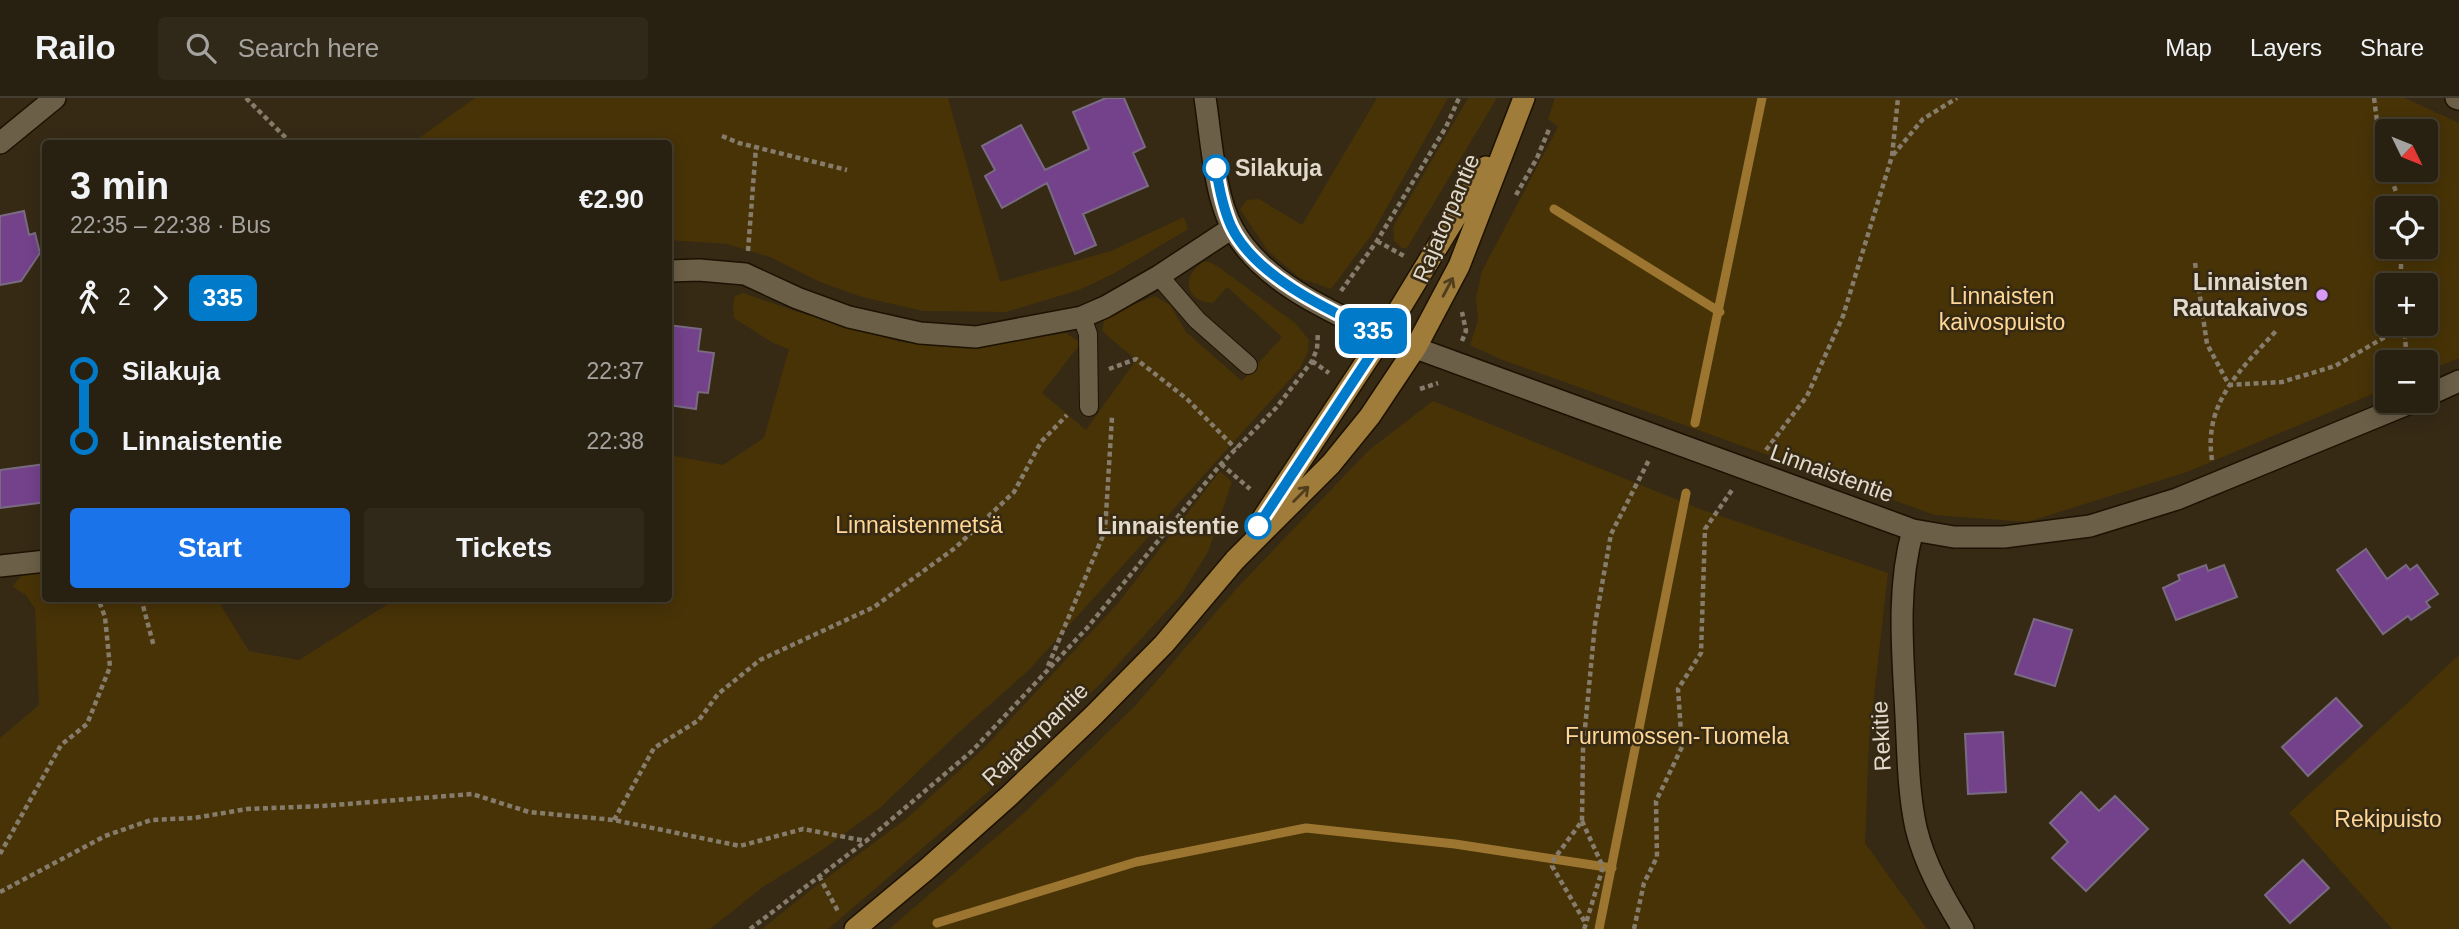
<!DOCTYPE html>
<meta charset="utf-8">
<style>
:root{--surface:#282010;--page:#302819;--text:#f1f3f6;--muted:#a5a39f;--line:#443e30;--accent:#1a73e8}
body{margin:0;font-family:Helvetica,sans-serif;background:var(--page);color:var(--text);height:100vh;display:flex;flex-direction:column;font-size:26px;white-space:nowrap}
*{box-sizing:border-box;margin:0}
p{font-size:23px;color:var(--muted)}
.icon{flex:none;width:38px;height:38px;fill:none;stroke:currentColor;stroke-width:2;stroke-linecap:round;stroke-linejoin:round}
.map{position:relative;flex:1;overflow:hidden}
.sheet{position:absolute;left:42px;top:42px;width:630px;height:462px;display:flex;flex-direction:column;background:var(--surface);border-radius:7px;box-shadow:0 4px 18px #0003,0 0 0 2px var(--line)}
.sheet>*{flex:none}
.badge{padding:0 14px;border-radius:10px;font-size:24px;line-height:46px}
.needle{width:46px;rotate:133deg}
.buttons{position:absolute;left:2375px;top:21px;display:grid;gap:14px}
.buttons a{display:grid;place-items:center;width:63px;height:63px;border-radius:7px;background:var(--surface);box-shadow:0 4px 18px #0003,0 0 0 2px var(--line);font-size:35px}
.map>.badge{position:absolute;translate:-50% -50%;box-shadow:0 0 0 4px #fff}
.legs{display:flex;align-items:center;gap:10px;height:77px;padding:0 28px;font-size:23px}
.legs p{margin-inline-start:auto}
.overview{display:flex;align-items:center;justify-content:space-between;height:119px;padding:0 28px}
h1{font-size:38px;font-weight:800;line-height:52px}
.action{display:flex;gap:14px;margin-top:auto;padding:14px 28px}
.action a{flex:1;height:80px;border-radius:7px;background:var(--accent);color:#fff;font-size:28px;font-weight:800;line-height:80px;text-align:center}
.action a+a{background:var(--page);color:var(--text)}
ul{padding:0 28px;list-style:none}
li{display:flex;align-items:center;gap:24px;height:70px;font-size:26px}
li i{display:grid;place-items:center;width:10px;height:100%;margin:0 9px;background:currentColor}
li i::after{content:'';width:18px;height:18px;margin:-9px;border:5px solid;border-radius:50%;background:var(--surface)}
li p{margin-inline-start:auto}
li:first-child i{background:linear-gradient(#0000 50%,currentColor 0)}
li:last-child i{background:linear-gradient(currentColor 50%,#0000 0)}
header{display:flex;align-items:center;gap:42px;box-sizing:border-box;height:98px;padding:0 35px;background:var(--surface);border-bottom:2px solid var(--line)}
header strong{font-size:33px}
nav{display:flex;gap:38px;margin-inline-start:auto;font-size:24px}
.search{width:490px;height:63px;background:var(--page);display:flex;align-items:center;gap:18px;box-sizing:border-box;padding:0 24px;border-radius:7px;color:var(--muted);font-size:26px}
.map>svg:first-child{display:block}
.green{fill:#483307;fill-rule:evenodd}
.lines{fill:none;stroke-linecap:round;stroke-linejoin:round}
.stream{stroke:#9c7630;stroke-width:9}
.building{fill:#73428b;stroke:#796b81;stroke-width:2}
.lane-casing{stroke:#1d1201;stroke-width:20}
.street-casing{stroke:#1d1201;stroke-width:24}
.primary-casing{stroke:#1d1201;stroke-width:24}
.path{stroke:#867c6b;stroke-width:4.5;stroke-dasharray:5 3.5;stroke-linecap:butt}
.lane{stroke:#6c5f48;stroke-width:18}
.street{stroke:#6c5f48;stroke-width:21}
.primary{stroke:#9f7c3a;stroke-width:21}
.oneway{stroke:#503e1e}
.line-1-casing{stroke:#fff;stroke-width:16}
.line-1{stroke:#007ac9;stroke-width:10}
.stop-1-dot{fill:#fff;stroke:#007ac9;stroke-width:3.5}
.poi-dot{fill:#d89af8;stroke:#362a15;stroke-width:2.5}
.labels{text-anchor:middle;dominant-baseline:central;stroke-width:5;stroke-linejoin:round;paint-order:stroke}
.stop-label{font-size:23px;font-weight:bold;fill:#e2dacd;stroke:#362a15;text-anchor:start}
.street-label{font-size:23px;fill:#e2dacd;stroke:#362a15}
.poi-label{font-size:23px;font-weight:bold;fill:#e2dacd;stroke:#362a15;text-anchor:end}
.park-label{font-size:23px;fill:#fed797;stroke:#362a15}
</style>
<header>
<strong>Railo</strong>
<div class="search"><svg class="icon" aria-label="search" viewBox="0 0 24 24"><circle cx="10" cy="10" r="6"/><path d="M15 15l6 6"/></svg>Search here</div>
<nav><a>Map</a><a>Layers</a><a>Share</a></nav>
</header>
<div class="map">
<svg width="2459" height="831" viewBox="0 0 2459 831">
<rect width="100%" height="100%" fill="#362a15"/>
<path class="green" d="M 475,0 L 948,0 L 1000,184 L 1111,153 L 1184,119 L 1188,131 L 1113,176 L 1079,192 L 1006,214 L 923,213 L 862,199 L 820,184 L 770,159 L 727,146 L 669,142 L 668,46 L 412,45 Z
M 1377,0 L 1448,0 L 1372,136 L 1331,191 L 1300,180 L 1268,153 L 1240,111 L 1247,102 L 1259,101 L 1302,127 Z
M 1468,0 L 1497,0 L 1407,150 L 1402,150 L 1394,143 L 1393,129 Z
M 1555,0 L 2405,0 L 2459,25 L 2459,260 L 2426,274 L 2426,264 L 2387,264 L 2387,290 L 2187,374 L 2027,424 L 1935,417 L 1500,261 L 1470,247 L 1478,222 L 1476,200 L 1482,173 L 1558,29 L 1548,21 ZM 2387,33 L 2426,33 L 2426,72 L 2387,72 ZM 2387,110 L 2426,110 L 2426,149 L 2387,149 ZM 2387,187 L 2426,187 L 2426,226 L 2387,226 Z
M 1203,164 L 1210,164 L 1220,170 L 1295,225 L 1309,242 L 1308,254 L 1300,270 L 1029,572 L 957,636 L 880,710 L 819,754 L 763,789 L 710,831 L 0,831 L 0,640 L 39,607 L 35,511 L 26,497 L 13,489 C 21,474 29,473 45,472 L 46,500 L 217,501 L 249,553 L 299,562 L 396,501 L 668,500 L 669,357 L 723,367 L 764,340 L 789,251 L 773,245 L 734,220 L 733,206 L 735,198 L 743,195 L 801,215 L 900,244 L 975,250 L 1066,235 L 1081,245 L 1042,295 L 1086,332 L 1136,262 L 1102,233 L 1104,222 L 1110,216 L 1155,198 L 1170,207 L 1186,234 L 1242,283 L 1282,239 L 1227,189 L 1213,205 C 1186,204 1180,179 1203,164 Z
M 1433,303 L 1700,411 L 1888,475 L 1869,642 L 1865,745 L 1927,831 L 889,831 L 1023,716 L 1135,608 L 1237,490 L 1369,352 Z
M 1220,373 L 1232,384 L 1208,454 L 1181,497 L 1102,584 L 1008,677 L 828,831 L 762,831 L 812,791 L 906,721 L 986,648 L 1118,505 Z
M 2459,557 L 2459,831 L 2392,831 L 2289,715 Z"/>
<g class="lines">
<path class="stream" d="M 1554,111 L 1720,214
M 1695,325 L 1762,0
M 937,825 L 1136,764 L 1306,730 L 1455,746 L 1612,770
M 1599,831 L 1686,395"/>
</g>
<path class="building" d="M 1106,0 L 1124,0 L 1145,49 L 1133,55 L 1148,88 L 1083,116 L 1096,147 L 1075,156 L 1047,85 L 1002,110 L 985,78 L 995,72 L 982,48 L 1021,27 L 1045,72 L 1089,51 L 1073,14 Z
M 24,113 L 29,137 L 35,135 L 40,155 L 21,183 L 0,187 L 0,118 Z
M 668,227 L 701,231 L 698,253 L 714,255 L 708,295 L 698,294 L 696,311 L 668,307 Z
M 46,366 L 46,404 L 0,410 L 0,372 Z
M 2366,451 L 2387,481 L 2406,467 L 2410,472 L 2417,467 L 2438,496 L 2426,504 L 2430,509 L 2411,522 L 2408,518 L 2383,536 L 2337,472 Z
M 2206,467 L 2208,473 L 2224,467 L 2237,499 L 2176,522 L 2163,490 L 2180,482 L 2178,477 Z
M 2034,521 L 2072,532 L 2055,588 L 2015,576 Z
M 2336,600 L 2362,628 L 2308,678 L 2282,649 Z
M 2003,634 L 2006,694 L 1968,696 L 1965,636 Z
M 2081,694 L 2099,713 L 2115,698 L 2148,731 L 2086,793 L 2052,760 L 2068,744 L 2050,725 Z
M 2303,762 L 2329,790 L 2290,825 L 2265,797 Z"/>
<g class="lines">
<g class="lane-casing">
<path id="lane" d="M 1159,178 L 1197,222 L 1248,267
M 1082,219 L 1088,236 L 1089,309"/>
</g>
<g class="street-casing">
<path id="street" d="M 1205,0 C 1211,37 1214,98 1233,131 C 1262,184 1331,214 1383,238 L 1913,432 L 1954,439 L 2004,439 L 2090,428 L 2177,401 L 2415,303
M 2456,0 L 2459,1
M 0,45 L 55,0
M 668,173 L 699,172 L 745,176 L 797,200 L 849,219 L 920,235 L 976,239 L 1082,219 L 1105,209 L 1159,178 L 1232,130
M 2426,298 L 2459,283
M 1913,432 C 1896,492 1903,557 1906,618 C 1908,655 1908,693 1916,730 C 1925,767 1943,798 1963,831
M 0,468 L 46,463"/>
</g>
<g class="primary-casing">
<path id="primary" d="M 1261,423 L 1383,238 L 1486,69
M 855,831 L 927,771 L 1009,698 L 1093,618 L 1164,546 L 1235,462 L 1331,366 L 1370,318 L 1416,249 L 1459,168 L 1524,0"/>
</g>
<path class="path" d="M 246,0 L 292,46
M 2374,0 L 2379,38 L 2387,65
M 722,38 L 739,45 L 847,72
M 1893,57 L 1923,21 L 1957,0
M 2389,72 L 2401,110
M 1516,97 L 1537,60 L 1550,29
M 1377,143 L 1404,158
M 2401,149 L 2401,187
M 748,153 L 756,49
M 2195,165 L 2207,246 L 2229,287 L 2282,284 L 2335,268 L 2404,228
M 1341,193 L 1377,143 L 1446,29 L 1459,0
M 2404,227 L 2407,264
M 1462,243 L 1466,233 L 1462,214
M 1312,263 L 1329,275
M 1109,271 L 1136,261 L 1187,301 L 1236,351
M 1420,291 L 1438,285
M 1766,352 L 1807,298 L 1843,218 L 1892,58 L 1898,0
M 2212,362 C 2203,305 2241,271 2277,232
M 1221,366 L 1250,391
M 141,500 L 154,549
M 1048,568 L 1105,433 L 1112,319
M 614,722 L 654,650 L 699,622 L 718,596 L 760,562 L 874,509 L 955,450 L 1014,394 L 1041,344 L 1067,317
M 1582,723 L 1603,769 L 1586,825
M 0,756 L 61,647 L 87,626 L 110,569 L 105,519 L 98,500
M 819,778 L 839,815
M 0,794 L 105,738 L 151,722 L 194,720 L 247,711 L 322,708 L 472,696 L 529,714 L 614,722 L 740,748 L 803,731 L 866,743
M 750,831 L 866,743 L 972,653 L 1087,530 L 1221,366 L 1276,310 L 1312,263 L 1317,251 L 1318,234
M 1584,831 L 1586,826 L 1552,768 L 1554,761 L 1582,723 L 1583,651 L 1595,526 L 1611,436 L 1649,362
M 1634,831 L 1644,785 L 1657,759 L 1656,703 L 1682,649 L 1678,591 L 1701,555 L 1705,431 L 1732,392"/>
<use href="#lane" class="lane"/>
<use href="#street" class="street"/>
<use href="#primary" class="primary"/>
</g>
<defs><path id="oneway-shaft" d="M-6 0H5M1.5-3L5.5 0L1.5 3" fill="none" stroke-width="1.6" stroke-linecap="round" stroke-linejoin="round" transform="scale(1.75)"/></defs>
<g class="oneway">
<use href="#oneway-shaft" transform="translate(1448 189) rotate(-62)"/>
<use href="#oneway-shaft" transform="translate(1301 396) rotate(-45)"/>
</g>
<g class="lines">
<g class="line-1-casing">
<path id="line-1" d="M 1216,70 C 1219,90 1223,110 1231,128 C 1255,180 1335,215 1383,238 L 1258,428"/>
</g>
<use href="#line-1" class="line-1"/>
</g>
<g class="stop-1-dot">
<circle cx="1216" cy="70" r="12"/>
<circle cx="1258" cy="428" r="12"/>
</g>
<circle class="poi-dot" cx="2322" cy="197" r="7"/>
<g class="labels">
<g class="stop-label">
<text x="1235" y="70">Silakuja</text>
<text x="1239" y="428" text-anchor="end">Linnaistentie</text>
</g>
<g class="street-label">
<text transform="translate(1446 120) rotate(-67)">Rajatorpantie</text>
<text transform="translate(1832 375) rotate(20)">Linnaistentie</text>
<text transform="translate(1035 636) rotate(-44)">Rajatorpantie</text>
<text transform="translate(1881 638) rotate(-93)">Rekitie</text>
</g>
<g class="poi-label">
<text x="2308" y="184">Linnaisten<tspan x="2308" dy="26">Rautakaivos</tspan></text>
</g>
<g class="park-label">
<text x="2002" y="198">Linnaisten<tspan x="2002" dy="26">kaivospuisto</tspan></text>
<text x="919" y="427">Linnaistenmetsä</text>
<text x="1677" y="638">Furumossen-Tuomela</text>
<text x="2388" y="721">Rekipuisto</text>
</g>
</g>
</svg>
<div class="buttons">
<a><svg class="needle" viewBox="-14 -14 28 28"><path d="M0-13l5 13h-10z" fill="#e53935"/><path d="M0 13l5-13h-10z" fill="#a5a39f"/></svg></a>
<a><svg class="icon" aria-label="locate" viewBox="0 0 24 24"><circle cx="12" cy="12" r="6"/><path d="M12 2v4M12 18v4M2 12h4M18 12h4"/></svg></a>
<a>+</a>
<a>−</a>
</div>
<b class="badge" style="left:1373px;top:233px;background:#007ac9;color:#fff">335</b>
<section class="sheet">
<div class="overview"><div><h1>3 min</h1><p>22:35 – 22:38 · Bus</p></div><b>€2.90</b></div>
<div class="legs"><svg class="icon" aria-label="walk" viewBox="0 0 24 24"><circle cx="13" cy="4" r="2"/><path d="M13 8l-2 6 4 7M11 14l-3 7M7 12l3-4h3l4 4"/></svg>2<svg class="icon" aria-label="forward" viewBox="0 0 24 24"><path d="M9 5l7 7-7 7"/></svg><b class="badge" style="background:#007ac9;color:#fff">335</b></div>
<ul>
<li><i style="color:#007ac9"></i><b>Silakuja</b><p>22:37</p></li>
<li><i style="color:#007ac9"></i><b>Linnaistentie</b><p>22:38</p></li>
</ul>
<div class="action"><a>Start</a><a>Tickets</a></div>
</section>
</div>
